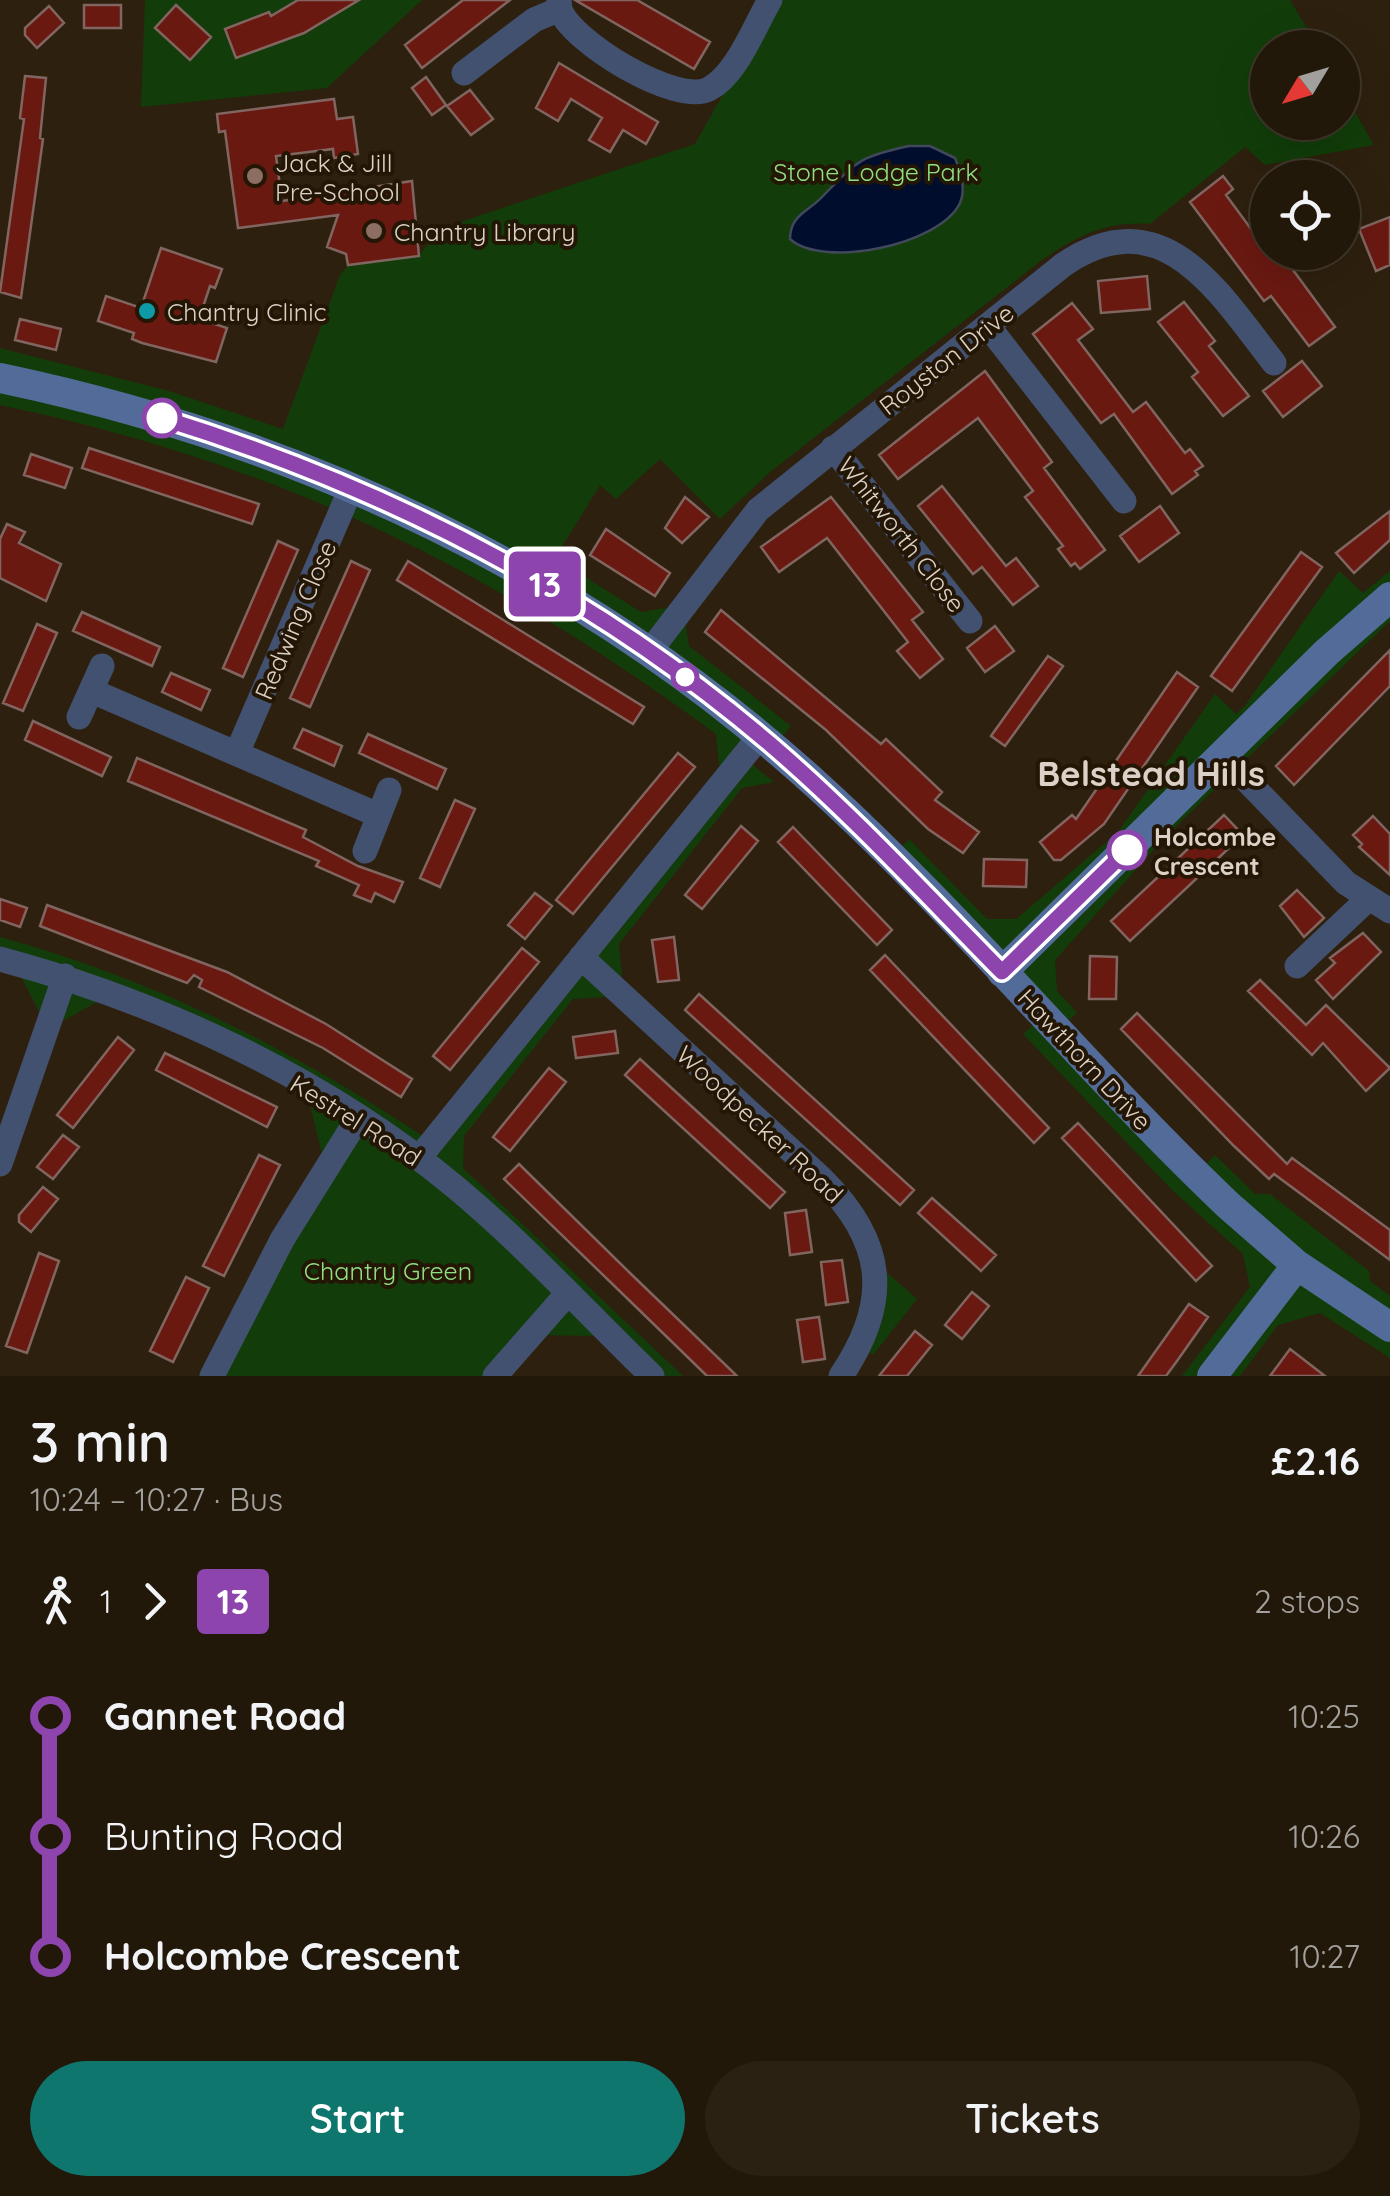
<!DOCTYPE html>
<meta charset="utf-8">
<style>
:root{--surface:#22180a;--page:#2a2113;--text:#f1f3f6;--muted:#a2a09c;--line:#3f372b;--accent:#0f766e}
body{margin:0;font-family:Quicksand,sans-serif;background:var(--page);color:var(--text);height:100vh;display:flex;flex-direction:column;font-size:38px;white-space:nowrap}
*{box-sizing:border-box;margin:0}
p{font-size:32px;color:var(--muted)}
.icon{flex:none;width:55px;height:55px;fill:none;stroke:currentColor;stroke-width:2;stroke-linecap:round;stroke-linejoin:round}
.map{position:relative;height:1376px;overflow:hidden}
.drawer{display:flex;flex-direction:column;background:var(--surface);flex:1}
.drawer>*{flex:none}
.badge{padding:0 20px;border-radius:8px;font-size:35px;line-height:65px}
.needle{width:65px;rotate:232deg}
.tools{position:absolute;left:1250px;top:30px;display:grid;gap:20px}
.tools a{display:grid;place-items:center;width:110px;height:110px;border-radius:50%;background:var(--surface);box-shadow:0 10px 40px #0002,0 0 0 2px var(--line);font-size:50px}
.map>.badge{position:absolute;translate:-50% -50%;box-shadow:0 0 0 5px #fff}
.legs{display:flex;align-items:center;gap:15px;height:110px;padding:0 30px;font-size:32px}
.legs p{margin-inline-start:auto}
.headline{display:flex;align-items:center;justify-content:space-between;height:170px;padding:0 30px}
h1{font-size:55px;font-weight:600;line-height:75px}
.primary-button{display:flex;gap:20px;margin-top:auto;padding:20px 30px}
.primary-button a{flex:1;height:115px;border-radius:60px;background:var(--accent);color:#fff;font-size:40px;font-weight:600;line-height:115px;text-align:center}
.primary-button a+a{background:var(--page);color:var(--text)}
ul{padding:0 30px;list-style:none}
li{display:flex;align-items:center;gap:35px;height:120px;font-size:38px}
li i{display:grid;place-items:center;width:15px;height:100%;margin:0 12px;background:currentColor}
li i::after{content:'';width:25px;height:25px;margin:-12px;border:8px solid;border-radius:50%;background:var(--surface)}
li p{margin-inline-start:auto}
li:first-child i{background:linear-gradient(#0000 50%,currentColor 0)}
li:last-child i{background:linear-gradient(currentColor 50%,#0000 0)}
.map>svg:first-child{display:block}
.green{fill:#123d0a}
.water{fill:#000d2d;stroke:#42485b;stroke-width:2.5}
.building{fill:#6a1911;stroke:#806560;stroke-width:2.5}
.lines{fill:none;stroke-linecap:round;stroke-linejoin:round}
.street{stroke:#42516f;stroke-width:25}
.secondary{stroke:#536b99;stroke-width:30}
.line-1-casing{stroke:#fff;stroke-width:22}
.line-1{stroke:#8e44ad;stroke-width:15}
.education-dot{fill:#8d6e63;stroke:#241605;stroke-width:4}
.culture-dot{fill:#0f9aa8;stroke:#241605;stroke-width:4}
.stop-1-dot{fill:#fff;stroke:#8e44ad;stroke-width:5}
.labels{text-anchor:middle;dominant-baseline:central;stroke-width:8;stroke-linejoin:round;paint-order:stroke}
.poi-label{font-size:25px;fill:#dbd1c6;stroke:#241605;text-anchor:start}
.park-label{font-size:25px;fill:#91df83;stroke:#241605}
.street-label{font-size:25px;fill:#dbd1c6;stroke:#241605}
.stop-label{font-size:25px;font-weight:bold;fill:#dbd1c6;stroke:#241605;text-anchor:start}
.district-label{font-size:35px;font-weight:bold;fill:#dbd1c6;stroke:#241605}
</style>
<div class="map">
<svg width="1390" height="1376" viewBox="0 0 1390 1376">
<rect width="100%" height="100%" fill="#2e200e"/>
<path class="green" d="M 145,0 L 422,0 L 327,88 L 141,107 Z
M 776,0 L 1290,0 L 1318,47 L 1268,48 L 1268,122 L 1342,122 L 1343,91 L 1374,145 L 1265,165 L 1245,147 L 1150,224 C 1106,221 1077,236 1042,260 L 770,472 L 720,519 L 660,459 L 616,499 L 600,485 L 555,558 L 641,612 L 665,608 L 685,621 L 689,646 L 791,726 L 773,747 L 743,757 L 774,782 L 742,788 L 619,944 L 622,978 L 608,997 L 573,999 L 464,1136 L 463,1168 L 683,1376 L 652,1376 L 596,1336 L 529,1335 L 495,1376 L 212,1376 L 326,1170 L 309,1101 L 317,1093 L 247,1054 L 97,1002 L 59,1023 L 41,1015 L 13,962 L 0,959 L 0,937 C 157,980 297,1052 432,1142 L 728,774 L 719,765 L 716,734 C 489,567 277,463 0,405 L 0,348 L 169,391 L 283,429 L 340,275 L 348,265 L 419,256 L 439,229 L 695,144 Z
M 1339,571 L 1363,593 L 1390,571 L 1390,621 L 1165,837 L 1055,960 L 1057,991 L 1077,1013 L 1058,1031 L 1196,1174 L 1215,1155 L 1255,1194 L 1270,1194 L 1369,1271 L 1370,1281 L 1390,1296 L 1390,1358 L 1320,1313 L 1278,1325 L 1240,1376 L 1182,1376 L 1250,1287 L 1243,1254 L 1173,1191 L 1023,1034 L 1042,1016 L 889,855 L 910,840 L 987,919 L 1016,919 L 1118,832 L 1215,694 L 1236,714 L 1244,707 Z
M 885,1271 L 917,1299 L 873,1355 L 861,1345 Z"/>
<path class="water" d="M 909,146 L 930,146 L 955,158 C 960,170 966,190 960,203 C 940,245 823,269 790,239 C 790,215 808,212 822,197 C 857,161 858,157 909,146 Z"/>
<path class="building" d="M 298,0 L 359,0 L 304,33 L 236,58 L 225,29 L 269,12 L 271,16 Z
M 463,0 L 510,0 L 422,68 L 405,45 Z
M 575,0 L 637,0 L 710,42 L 694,69 Z
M 84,5 L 121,5 L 121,28 L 84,28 Z
M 176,5 L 211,37 L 190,60 L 155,28 Z
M 49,6 L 64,23 L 37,48 L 25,35 L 25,28 Z
M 559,63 L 658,122 L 646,144 L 623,130 L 610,152 L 589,140 L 602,118 L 571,99 L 558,121 L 536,108 Z
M 25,76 L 46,78 L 40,138 L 43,139 L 21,298 L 0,292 L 24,119 L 20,118 Z
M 426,77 L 446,105 L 432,115 L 412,88 Z
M 470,90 L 493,119 L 471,135 L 447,106 Z
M 334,99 L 337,119 L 353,117 L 358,154 L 334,158 L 333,149 L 276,156 L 282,201 L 412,181 L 419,256 L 348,265 L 346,254 L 327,247 L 338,215 L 238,228 L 225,131 L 219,132 L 217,114 Z
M 1223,176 L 1233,189 L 1226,195 L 1268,252 L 1275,260 L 1282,255 L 1335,327 L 1309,346 L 1271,296 L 1264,301 L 1190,202 Z
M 1390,217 L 1390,265 L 1376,271 L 1359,229 Z
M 161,248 L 222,269 L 215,288 L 210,286 L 199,319 L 227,328 L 216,362 L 142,343 L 132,339 L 134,333 L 98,321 L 106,296 L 141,308 Z
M 1147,276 L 1150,309 L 1101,313 L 1098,281 Z
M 1184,302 L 1215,341 L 1209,346 L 1249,396 L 1223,416 L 1192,377 L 1198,372 L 1158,322 Z
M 1072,303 L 1093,329 L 1078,340 L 1133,412 L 1146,402 L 1185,453 L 1190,449 L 1203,466 L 1195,471 L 1198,475 L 1172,494 L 1114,414 L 1101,423 L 1033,334 Z
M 20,319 L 61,329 L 56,350 L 15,340 Z
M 1302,361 L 1322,386 L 1283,417 L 1263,391 Z
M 985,371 L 1052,462 L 1044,468 L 1105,550 L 1080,569 L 1075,563 L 1071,566 L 1058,549 L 1063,546 L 1025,497 L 1033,491 L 978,418 L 898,479 L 879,455 Z
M 89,448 L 259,504 L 252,524 L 82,468 Z
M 31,454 L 72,468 L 65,488 L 24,475 Z
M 942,486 L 1006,566 L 1016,558 L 1038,586 L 1013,605 L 982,567 L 973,574 L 918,506 Z
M 685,497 L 709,517 L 682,543 L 665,528 Z
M 831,497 L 923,612 L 912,620 L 943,659 L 920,678 L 897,651 L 908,642 L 827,538 L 779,572 L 761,547 Z
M 1160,506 L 1179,533 L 1139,562 L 1120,536 Z
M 1390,511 L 1390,540 L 1354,573 L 1336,553 Z
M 7,524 L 25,532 L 19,543 L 61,564 L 46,601 L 0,578 L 0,539 Z
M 606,529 L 670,573 L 655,596 L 590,555 Z
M 278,541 L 298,550 L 243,677 L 223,668 Z
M 1301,552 L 1322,567 L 1232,691 L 1211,676 Z
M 351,561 L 370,570 L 310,707 L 290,698 Z
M 408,561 L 644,707 L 633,724 L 397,580 Z
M 721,610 L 881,744 L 886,739 L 942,792 L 935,800 L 979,832 L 963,853 L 928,829 L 826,730 L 705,632 Z
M 82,612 L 160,647 L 152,666 L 73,631 Z
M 37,624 L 57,633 L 23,711 L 3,703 Z
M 995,626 L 1014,651 L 985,672 L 967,648 Z
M 1390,650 L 1390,686 L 1294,785 L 1276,766 Z
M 1048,656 L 1063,666 L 1005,746 L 991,736 Z
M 1177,672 L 1198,687 L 1104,824 L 1061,860 L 1054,860 L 1040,842 L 1072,815 L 1076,819 Z
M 171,673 L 210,690 L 201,710 L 162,692 Z
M 33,721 L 111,757 L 102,776 L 25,740 Z
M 303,729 L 342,746 L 334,766 L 294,748 Z
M 368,734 L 446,769 L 437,789 L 359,753 Z
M 678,753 L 695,767 L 573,914 L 556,900 Z
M 137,758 L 306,830 L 303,837 L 358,866 L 403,882 L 394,902 L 375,893 L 371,902 L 354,895 L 359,885 L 316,866 L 319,861 L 128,781 Z
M 455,800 L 475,809 L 440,887 L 420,878 Z
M 1224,815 L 1243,835 L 1130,941 L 1111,921 Z
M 1373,816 L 1390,834 L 1390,875 L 1359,847 L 1362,844 L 1353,835 Z
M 741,826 L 758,841 L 702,909 L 685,895 Z
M 793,827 L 892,930 L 877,945 L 778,842 Z
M 984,859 L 1027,860 L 1026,887 L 983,886 Z
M 1297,890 L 1324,918 L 1304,937 L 1280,906 Z
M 535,893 L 552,906 L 525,939 L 508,925 Z
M 0,899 L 27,908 L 20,927 L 0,920 Z
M 47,905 L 227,972 L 326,1024 L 412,1079 L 401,1097 L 323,1048 L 199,987 L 202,980 L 194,975 L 187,983 L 40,926 Z
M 1363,933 L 1381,952 L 1333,999 L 1316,980 L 1335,963 L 1330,958 Z
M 674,937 L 679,980 L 658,982 L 652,940 Z
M 522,948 L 539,962 L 450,1070 L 433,1056 Z
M 885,955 L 1049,1128 L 1034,1143 L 870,970 Z
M 1090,956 L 1117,957 L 1116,999 L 1089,999 Z
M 1260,980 L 1306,1025 L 1326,1005 L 1390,1068 L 1366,1091 L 1323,1043 L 1312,1055 L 1248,991 Z
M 699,994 L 914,1190 L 900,1205 L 685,1010 Z
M 1137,1013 L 1287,1164 L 1292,1158 L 1390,1230 L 1390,1260 L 1274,1174 L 1269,1179 L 1234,1146 L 1121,1029 Z
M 615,1031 L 618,1053 L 576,1058 L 573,1037 Z
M 118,1037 L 134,1050 L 73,1128 L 57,1115 Z
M 165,1053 L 277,1107 L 267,1127 L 156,1070 Z
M 640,1059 L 785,1192 L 770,1208 L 625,1075 Z
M 549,1068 L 566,1082 L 510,1151 L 493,1137 Z
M 1078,1123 L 1212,1266 L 1196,1281 L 1062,1138 Z
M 63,1135 L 79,1147 L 53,1179 L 37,1167 Z
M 259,1155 L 280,1165 L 224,1276 L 203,1266 Z
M 519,1164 L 631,1274 L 737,1376 L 707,1376 L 633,1304 L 504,1179 Z
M 43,1187 L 58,1199 L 31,1232 L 19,1222 L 19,1215 Z
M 932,1198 L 996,1255 L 981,1271 L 918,1213 Z
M 806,1210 L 812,1252 L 790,1255 L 785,1213 Z
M 39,1253 L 59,1261 L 27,1353 L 6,1346 Z
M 842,1260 L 848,1302 L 826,1305 L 821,1262 Z
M 186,1277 L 209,1288 L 173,1362 L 150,1351 Z
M 972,1292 L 989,1306 L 962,1339 L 945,1325 Z
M 1189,1304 L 1208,1317 L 1177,1361 L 1166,1376 L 1138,1376 Z
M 819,1317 L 825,1359 L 803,1362 L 797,1320 Z
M 915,1331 L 932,1345 L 907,1376 L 879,1376 Z
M 1290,1349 L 1325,1376 L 1270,1376 Z"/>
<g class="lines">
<path class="street" d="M 560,9 C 570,41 676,106 709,89 C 737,74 754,27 770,0
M 464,73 L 534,20 L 560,9 L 559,0
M 988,326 L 1124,501
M 833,448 L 970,621
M 650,651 L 758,510 L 1063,265 C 1163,196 1219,293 1274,363
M 92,691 L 378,815
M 79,717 L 102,666
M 237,753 L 352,486
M 1223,756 L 1346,883 L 1390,911
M 365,851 L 389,790
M 581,957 L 823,1180 C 886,1243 891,1302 841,1376
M 0,959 C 161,1002 325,1079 454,1186 C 524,1244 587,1313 652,1376
M 1297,966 L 1367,900
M 419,1158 L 760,736
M 0,1164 L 65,976
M 212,1376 L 283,1238 L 358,1118
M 495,1376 L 567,1294"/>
<path class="secondary" d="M 0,378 C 305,442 588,576 819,787 C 963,918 1087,1071 1228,1205 L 1297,1265 L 1390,1327
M 1002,972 L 1327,652 L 1390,597
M 1212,1376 L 1297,1265"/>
</g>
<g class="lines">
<g class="line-1-casing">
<path id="line-1" d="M 162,418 C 384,487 593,593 770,744 C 853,815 926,895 1002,972 L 1127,850"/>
</g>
<use href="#line-1" class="line-1"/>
</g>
<g class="education-dot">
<circle cx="255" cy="176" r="10"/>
<circle cx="374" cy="231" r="10"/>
</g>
<circle class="culture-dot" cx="147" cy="311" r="10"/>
<g class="stop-1-dot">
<circle cx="162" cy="418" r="18"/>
<circle cx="685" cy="677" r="12"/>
<circle cx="1127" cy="850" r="18"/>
</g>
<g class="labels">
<g class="poi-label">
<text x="275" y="162">Jack &amp; Jill<tspan x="275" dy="29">Pre-School</tspan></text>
<text x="394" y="231">Chantry Library</text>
<text x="167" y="311">Chantry Clinic</text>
</g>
<g class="park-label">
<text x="876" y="171">Stone Lodge Park</text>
<text x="388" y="1270">Chantry Green</text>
</g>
<g class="street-label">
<text transform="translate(946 359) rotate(-38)">Royston Drive</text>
<text transform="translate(902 534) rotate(52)">Whitworth Close</text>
<text transform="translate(295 620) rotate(-67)">Redwing Close</text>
<text transform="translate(1085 1059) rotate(47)">Hawthorn Drive</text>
<text transform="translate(356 1120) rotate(32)">Kestrel Road</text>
<text transform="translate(760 1124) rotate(43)">Woodpecker Road</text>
</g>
<g class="stop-label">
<text x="1154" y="836">Holcombe<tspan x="1154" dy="29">Crescent</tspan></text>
</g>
<g class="district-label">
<text x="1151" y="773">Belstead Hills</text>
</g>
</g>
</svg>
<div class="tools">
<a><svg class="needle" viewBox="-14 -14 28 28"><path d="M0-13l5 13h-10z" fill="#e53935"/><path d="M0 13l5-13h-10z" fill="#a2a09c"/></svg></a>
<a><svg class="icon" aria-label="locate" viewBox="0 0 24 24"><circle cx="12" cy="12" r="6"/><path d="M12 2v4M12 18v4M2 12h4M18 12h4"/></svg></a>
</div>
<b class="badge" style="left:545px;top:584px;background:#8e44ad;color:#fff">13</b>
</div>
<section class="drawer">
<div class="headline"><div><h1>3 min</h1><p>10:24 – 10:27 · Bus</p></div><b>£2.16</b></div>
<div class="legs"><svg class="icon" aria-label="walk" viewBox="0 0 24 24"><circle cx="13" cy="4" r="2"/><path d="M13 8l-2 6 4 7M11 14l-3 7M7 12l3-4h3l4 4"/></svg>1<svg class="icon" aria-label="forward" viewBox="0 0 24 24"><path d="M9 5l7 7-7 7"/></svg><b class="badge" style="background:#8e44ad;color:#fff">13</b><p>2 stops</p></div>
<ul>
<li><i style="color:#8e44ad"></i><b>Gannet Road</b><p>10:25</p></li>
<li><i style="color:#8e44ad"></i><span>Bunting Road</span><p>10:26</p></li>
<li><i style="color:#8e44ad"></i><b>Holcombe Crescent</b><p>10:27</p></li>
</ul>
<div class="primary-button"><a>Start</a><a>Tickets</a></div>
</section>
